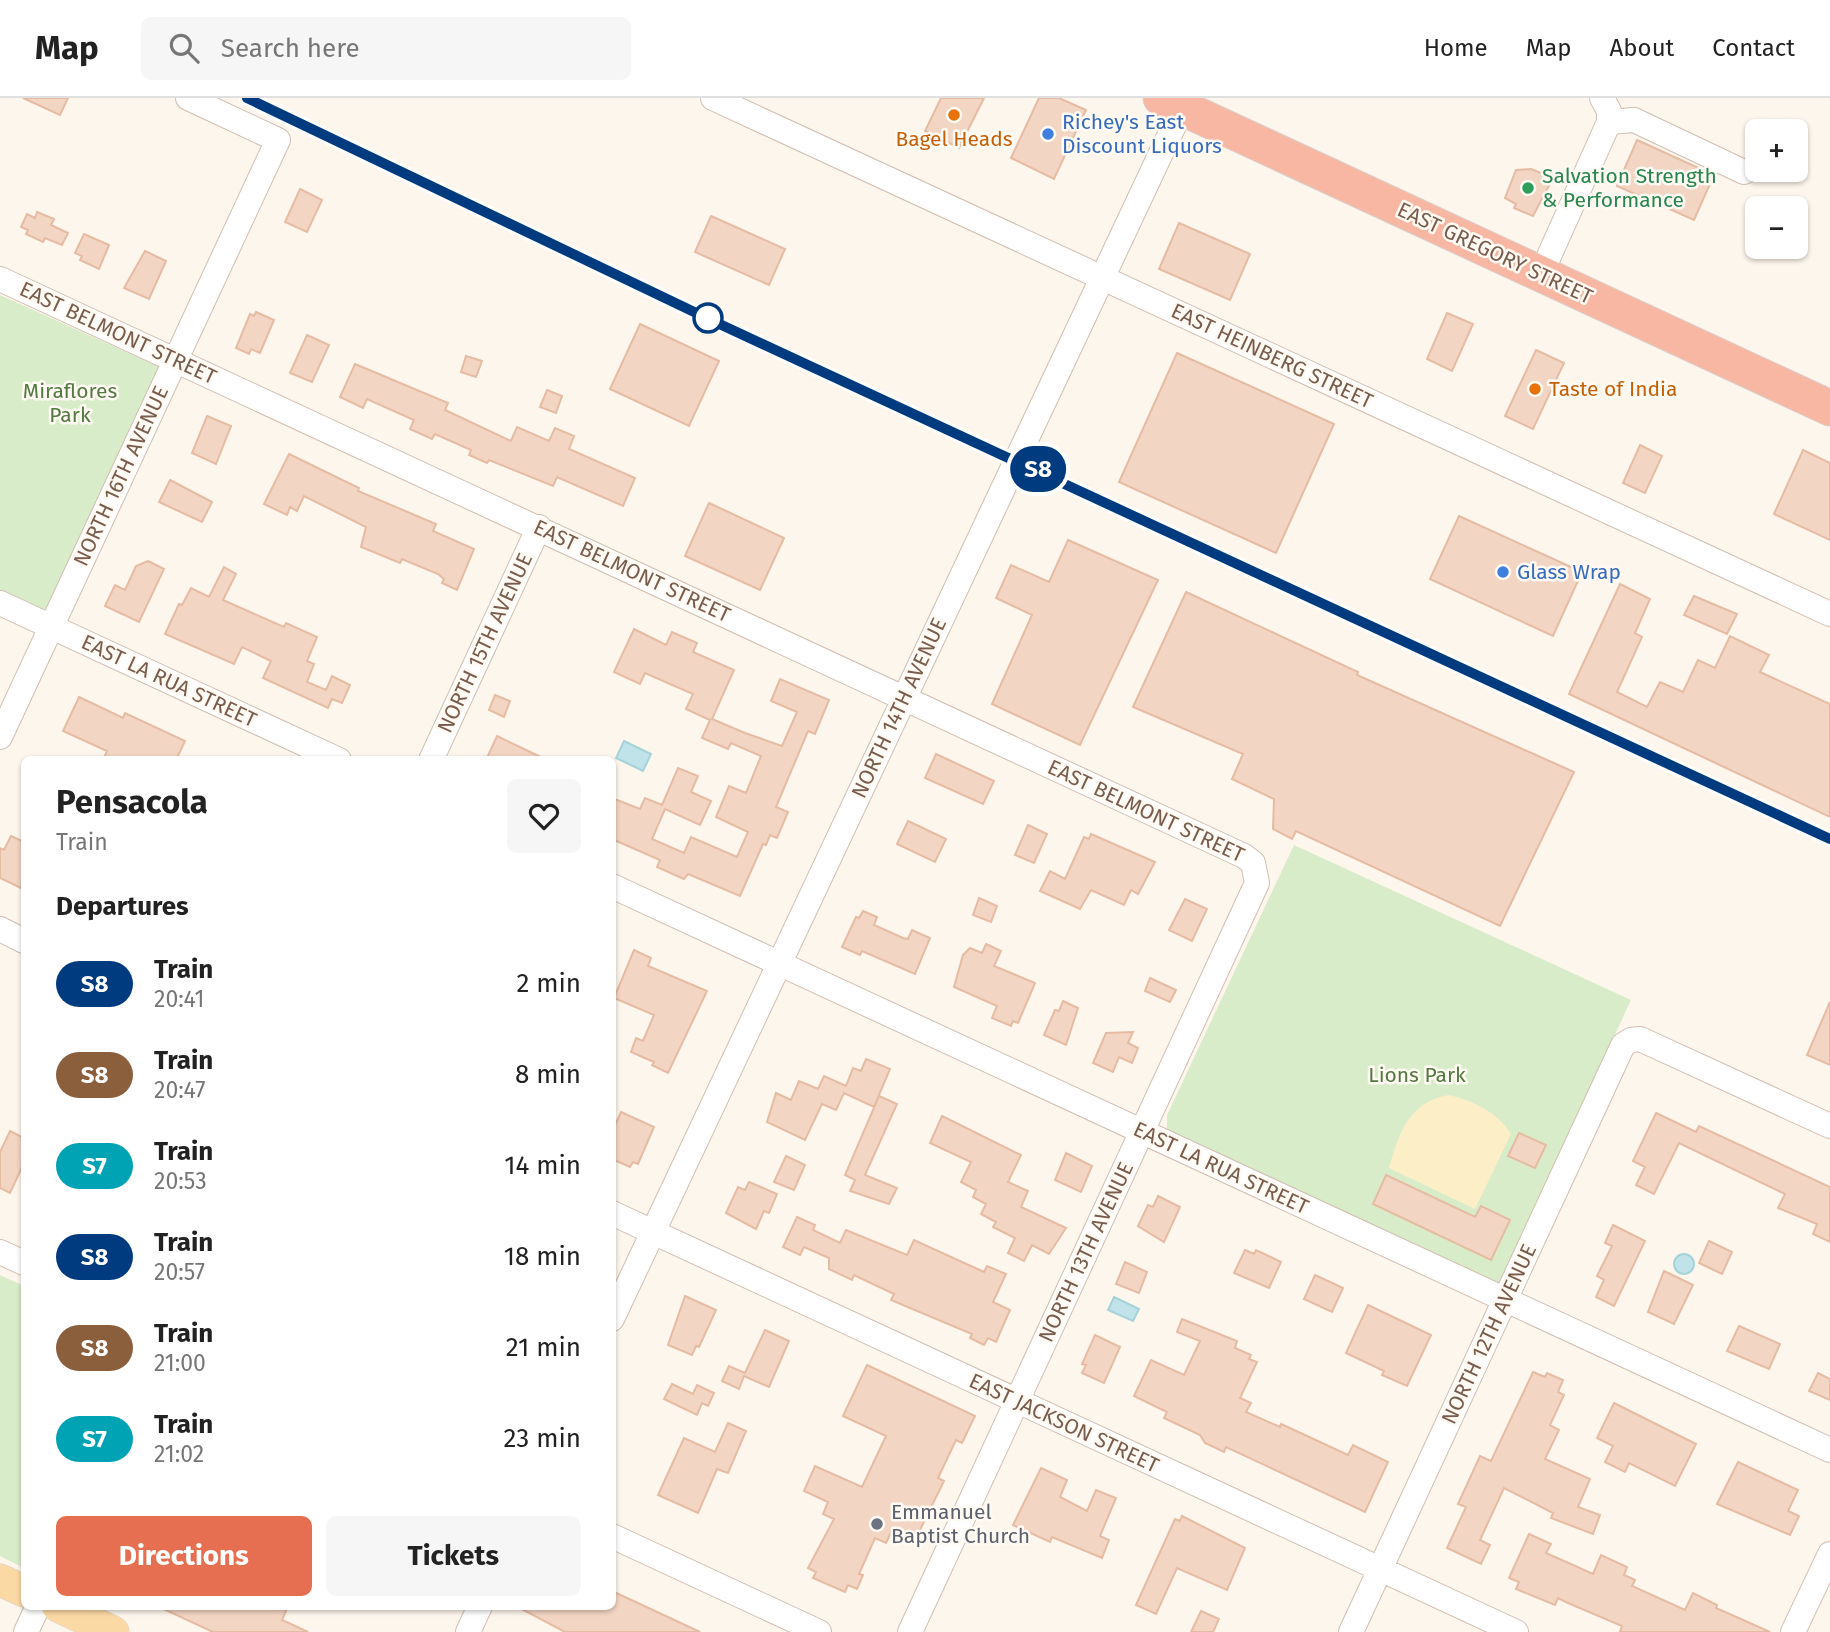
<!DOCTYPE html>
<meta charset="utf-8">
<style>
:root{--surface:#fff;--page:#f6f6f6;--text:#222;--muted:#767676;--line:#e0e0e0;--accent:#e76f51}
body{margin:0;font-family:"Fira Sans",sans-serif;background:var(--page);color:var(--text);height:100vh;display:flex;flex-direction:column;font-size:26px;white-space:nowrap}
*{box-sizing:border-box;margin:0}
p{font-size:23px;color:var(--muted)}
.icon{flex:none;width:38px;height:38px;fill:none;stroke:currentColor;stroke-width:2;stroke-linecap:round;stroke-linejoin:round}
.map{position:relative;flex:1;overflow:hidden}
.sheet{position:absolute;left:21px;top:658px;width:595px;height:854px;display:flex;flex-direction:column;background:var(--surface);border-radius:10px;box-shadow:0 2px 5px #0004}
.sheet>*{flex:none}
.badge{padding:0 14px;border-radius:23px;font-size:24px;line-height:46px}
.buttons{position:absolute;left:1745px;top:21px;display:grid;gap:14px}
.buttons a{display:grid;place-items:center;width:63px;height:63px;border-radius:10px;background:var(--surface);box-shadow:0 2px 5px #0004;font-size:35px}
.map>.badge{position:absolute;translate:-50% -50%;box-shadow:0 0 0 4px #fff}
h2{padding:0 35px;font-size:26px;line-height:63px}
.round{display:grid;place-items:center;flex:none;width:74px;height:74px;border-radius:10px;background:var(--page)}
.overview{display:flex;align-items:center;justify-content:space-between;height:119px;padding:0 35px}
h1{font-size:33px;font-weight:700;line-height:52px}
.cta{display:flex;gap:14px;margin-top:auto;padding:14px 35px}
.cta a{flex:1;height:80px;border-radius:10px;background:var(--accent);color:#fff;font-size:28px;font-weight:700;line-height:80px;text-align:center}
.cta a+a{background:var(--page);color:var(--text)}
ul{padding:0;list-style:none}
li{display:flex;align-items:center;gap:21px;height:91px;padding:0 35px}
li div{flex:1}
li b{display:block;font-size:26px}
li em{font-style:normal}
li .badge{min-width:77px;font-weight:700;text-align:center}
header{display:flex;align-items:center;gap:42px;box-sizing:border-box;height:98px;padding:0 35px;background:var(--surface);border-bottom:2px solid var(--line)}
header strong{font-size:33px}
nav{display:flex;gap:38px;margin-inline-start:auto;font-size:24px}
.search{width:490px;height:63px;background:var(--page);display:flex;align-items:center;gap:18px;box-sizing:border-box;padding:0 24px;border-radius:10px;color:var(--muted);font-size:26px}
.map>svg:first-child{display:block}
.green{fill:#d8ecc9}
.sand{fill:#fcefc7}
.water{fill:#bfe3e8;stroke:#a5d3da;stroke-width:2}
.building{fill:#f3d5c3;stroke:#e6bba3;stroke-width:2}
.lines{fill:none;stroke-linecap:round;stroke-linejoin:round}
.minor-casing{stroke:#d1beb0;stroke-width:26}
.major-casing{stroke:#dad1cd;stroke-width:33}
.highway-casing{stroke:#dad1cd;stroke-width:37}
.minor{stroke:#fff;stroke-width:24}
.major{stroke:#fbd9a5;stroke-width:32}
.highway{stroke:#f7b7a3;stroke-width:35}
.rail-casing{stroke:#b9a8c9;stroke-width:8}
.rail{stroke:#fffaf3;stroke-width:5;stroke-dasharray:16;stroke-linecap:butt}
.line-casing{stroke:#fff;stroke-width:16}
.line{stroke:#003b80;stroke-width:10}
.food-dot{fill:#e8710a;stroke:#fffaf3;stroke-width:2.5}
.shop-dot{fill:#3f7fe0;stroke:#fffaf3;stroke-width:2.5}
.leisure-dot{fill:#2e9e5b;stroke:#fffaf3;stroke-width:2.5}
.stop-dot{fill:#fff;stroke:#003b80;stroke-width:3.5}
.worship-dot{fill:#6b7280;stroke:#fffaf3;stroke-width:2.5}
.labels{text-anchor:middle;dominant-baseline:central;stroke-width:5;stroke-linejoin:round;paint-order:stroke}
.shop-label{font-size:21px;fill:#366cbe;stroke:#fffaf3;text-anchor:start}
.food-label{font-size:21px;fill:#c56008;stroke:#fffaf3}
.leisure-label{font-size:21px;fill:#27864d;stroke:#fffaf3;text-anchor:start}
.street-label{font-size:21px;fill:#7a5c4d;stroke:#fffaf3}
.park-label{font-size:21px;fill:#537a41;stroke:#fffaf3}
.worship-label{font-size:21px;fill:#5b616d;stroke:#fffaf3;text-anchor:start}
</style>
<header>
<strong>Map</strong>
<div class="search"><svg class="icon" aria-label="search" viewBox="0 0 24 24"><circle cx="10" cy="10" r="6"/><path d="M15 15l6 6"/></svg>Search here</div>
<nav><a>Home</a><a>Map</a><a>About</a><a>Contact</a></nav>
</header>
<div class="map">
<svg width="1830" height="1534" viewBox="0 0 1830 1534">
<rect width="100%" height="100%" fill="#fdf6ec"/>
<path class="green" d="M 0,197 L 164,271 L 48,514 L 0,492 Z
M 1294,747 L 1631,902 L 1500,1185 L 1490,1185 L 1167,1032 L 1167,1017 Z
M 0,1177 L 24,1188 L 24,1470 L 0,1458 Z"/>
<path class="sand" d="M 1449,997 C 1474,1003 1497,1014 1511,1036 L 1475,1111 L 1389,1070 C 1399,1034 1409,1004 1449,997 Z"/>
<path class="water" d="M 624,643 L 651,656 L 643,673 L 616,660 Z
M1674 1166a10 10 0 1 1 20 0a10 10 0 1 1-20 0Z
M 1114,1199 L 1139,1211 L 1133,1223 L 1108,1212 Z"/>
<path class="building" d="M 23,0 L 68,0 L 60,17 Z
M 941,0 L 984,0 L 959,50 L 925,33 Z
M 1039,0 L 1059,0 L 1086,12 L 1054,81 L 1011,60 Z
M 1637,42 L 1714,77 L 1694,122 L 1617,88 Z
M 1531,71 L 1553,80 L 1533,118 L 1514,110 L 1516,106 L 1505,100 L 1516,72 Z
M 300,91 L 322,102 L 307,134 L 285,124 Z
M 37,114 L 54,121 L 51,127 L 68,135 L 62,147 L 45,140 L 43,144 L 26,136 L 28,132 L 21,129 L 27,116 L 35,120 Z
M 711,118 L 785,151 L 769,187 L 695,154 Z
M 1179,125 L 1250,156 L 1230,202 L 1159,171 Z
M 84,136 L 109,147 L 99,171 L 80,162 L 82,158 L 75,155 Z
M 145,153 L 166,163 L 149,201 L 124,190 Z
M 256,214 L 274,222 L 260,255 L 251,251 L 249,256 L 236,250 L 250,216 L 254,218 Z
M 1447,215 L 1473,226 L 1452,273 L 1427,261 Z
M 640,226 L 719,263 L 689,328 L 610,291 Z
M 307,237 L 329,247 L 312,284 L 290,275 Z
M 1536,252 L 1564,265 L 1533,331 L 1505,318 Z
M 1177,255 L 1334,326 L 1276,455 L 1119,384 Z
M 466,258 L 482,263 L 476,279 L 461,274 Z
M 355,266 L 448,305 L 445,312 L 511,343 L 517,329 L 549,343 L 555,330 L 574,338 L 569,351 L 635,380 L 623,408 L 557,379 L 553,388 L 489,362 L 487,365 L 469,357 L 471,352 L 435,336 L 432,341 L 410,331 L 414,322 L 367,301 L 363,310 L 340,299 Z
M 547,292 L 562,298 L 556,315 L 540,309 Z
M 207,318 L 231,328 L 216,366 L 192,355 Z
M 1640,347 L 1662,358 L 1645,395 L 1623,385 Z
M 1803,352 L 1830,365 L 1830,442 L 1774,416 Z
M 289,356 L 359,390 L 358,393 L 436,426 L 433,433 L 474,451 L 457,492 L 442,485 L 444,481 L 438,476 L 402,461 L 400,465 L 361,449 L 366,429 L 304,398 L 297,413 L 290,409 L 287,417 L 264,406 Z
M 170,382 L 212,404 L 202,424 L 159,404 Z
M 709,405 L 784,440 L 760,492 L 685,458 Z
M 1459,418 L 1582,474 L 1553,538 L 1430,481 Z
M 1068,442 L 1158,482 L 1080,647 L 992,606 L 1032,517 L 996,500 L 1011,467 L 1049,484 Z
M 148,463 L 164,471 L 139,524 L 105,508 L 115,487 L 125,492 L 136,468 Z
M 224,469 L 236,476 L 223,502 L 284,529 L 286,525 L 317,539 L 307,563 L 314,566 L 307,584 L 326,592 L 332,578 L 350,587 L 342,605 L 332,601 L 328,610 L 263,580 L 271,563 L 242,549 L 234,566 L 165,536 L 179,506 L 182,507 L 191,490 L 209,499 Z
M 1620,486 L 1650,501 L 1635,535 L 1642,539 L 1617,594 L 1647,609 L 1660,584 L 1683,594 L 1698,562 L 1715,570 L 1730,538 L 1769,557 L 1760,574 L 1830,606 L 1830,719 L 1569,596 Z
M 1186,494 L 1358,574 L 1357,577 L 1574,674 L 1500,828 L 1296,733 L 1292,741 L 1273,731 L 1274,701 L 1232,681 L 1243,656 L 1133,609 Z
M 1694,498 L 1737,516 L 1727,536 L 1684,517 Z
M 634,531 L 666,547 L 672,534 L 697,545 L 693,554 L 734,572 L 712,621 L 745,635 L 782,648 L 797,614 L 771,603 L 780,581 L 829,602 L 815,636 L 808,633 L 776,709 L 788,714 L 777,740 L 770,737 L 766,747 L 763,746 L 740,798 L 688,776 L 684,781 L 657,769 L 660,762 L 612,741 L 612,700 L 640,711 L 645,700 L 662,707 L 678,670 L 698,678 L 691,694 L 711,703 L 700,727 L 665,711 L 652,741 L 684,755 L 691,739 L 737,759 L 748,734 L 716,719 L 729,688 L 746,695 L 761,658 L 731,645 L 728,651 L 702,640 L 710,622 L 686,611 L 693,596 L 645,575 L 640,586 L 614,574 Z
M 495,597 L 510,603 L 504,619 L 489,612 Z
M 79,599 L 123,620 L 125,615 L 185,643 L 176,662 L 103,662 L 107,653 L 63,633 Z
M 497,638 L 547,662 L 486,662 Z
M 936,656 L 994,683 L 983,706 L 925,680 Z
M 908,723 L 946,741 L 935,764 L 897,746 Z
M 1028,727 L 1047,736 L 1034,765 L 1015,757 Z
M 1091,736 L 1155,764 L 1138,796 L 1131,792 L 1124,807 L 1091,792 L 1080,811 L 1040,793 L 1050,773 L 1065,781 L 1084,739 L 1089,741 Z
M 11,738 L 24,744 L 24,781 L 21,790 L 0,780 L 0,750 L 4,752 Z
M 979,800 L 997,808 L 991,824 L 973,817 Z
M 1185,801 L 1207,811 L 1192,843 L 1169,832 Z
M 863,813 L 877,819 L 874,827 L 903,840 L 908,841 L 912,832 L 930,840 L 915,876 L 862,853 L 860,857 L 842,849 L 856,819 L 859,820 Z
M 986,846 L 1001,853 L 994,868 L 1035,885 L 1018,925 L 1013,923 L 1011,928 L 992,920 L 997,908 L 954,889 L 963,857 L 970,850 L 982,855 Z
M 634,852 L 651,860 L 648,868 L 707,893 L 668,975 L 652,967 L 654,964 L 631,954 L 636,940 L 643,943 L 654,917 L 614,900 Z
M 1150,880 L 1176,892 L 1170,904 L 1145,893 Z
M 1063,903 L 1078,910 L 1066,947 L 1044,937 L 1055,912 L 1059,913 Z
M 1830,904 L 1830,967 L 1807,957 Z
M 1133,934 L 1128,945 L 1138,950 L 1132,965 L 1119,959 L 1113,974 L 1093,965 L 1106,935 Z
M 866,961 L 890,971 L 874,1009 L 844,995 L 836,1012 L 822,1006 L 805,1042 L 767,1024 L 776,995 L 791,1002 L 799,983 L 818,991 L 824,978 L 846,988 L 853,970 L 861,973 Z
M 879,998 L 897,1006 L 865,1077 L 897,1090 L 889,1106 L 850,1093 L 855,1082 L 845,1077 Z
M 621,1014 L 654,1029 L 638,1066 L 633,1064 L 630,1069 L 612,1061 L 612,1034 Z
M 1656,1015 L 1696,1034 L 1699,1028 L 1830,1089 L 1830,1144 L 1813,1136 L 1817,1126 L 1778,1110 L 1785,1096 L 1679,1045 L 1654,1096 L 1636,1087 L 1645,1069 L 1633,1063 Z
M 942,1018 L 1021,1057 L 1008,1084 L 1028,1093 L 1021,1109 L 1066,1130 L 1049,1156 L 1032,1147 L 1024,1163 L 1008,1155 L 1015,1140 L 993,1129 L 996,1124 L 981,1116 L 986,1106 L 973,1099 L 976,1092 L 961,1084 L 971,1064 L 930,1045 Z
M 10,1033 L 24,1040 L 24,1065 L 10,1095 L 0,1090 L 0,1054 Z
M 1519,1035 L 1546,1047 L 1535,1070 L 1508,1058 Z
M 1066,1055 L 1092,1068 L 1081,1094 L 1055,1082 Z
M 786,1058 L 805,1067 L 794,1092 L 774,1084 Z
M 1386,1077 L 1475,1119 L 1481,1108 L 1510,1122 L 1491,1162 L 1373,1106 Z
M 749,1084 L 777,1096 L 769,1115 L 764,1113 L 756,1131 L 726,1115 L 738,1089 L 745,1092 Z
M 1158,1098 L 1180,1109 L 1164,1144 L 1138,1128 L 1148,1107 L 1153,1109 Z
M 797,1119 L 815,1127 L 813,1132 L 840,1145 L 846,1132 L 907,1157 L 914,1142 L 984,1174 L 987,1168 L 1006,1176 L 993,1204 L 1010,1212 L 996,1244 L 988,1240 L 984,1247 L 970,1240 L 972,1236 L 891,1202 L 894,1196 L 854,1177 L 852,1182 L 829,1171 L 829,1160 L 804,1149 L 800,1157 L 783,1149 Z
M 1613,1127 L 1645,1143 L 1614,1208 L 1596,1199 L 1604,1182 L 1597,1178 L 1612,1148 L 1605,1145 Z
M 1709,1143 L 1732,1154 L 1722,1176 L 1699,1165 Z
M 1245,1152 L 1254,1156 L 1256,1152 L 1281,1164 L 1269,1190 L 1234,1175 Z
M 1125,1164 L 1147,1174 L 1139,1195 L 1116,1186 Z
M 1664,1173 L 1693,1187 L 1674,1226 L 1648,1214 Z
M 1315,1177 L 1343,1190 L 1332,1214 L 1304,1201 Z
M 685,1198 L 716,1212 L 699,1249 L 696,1248 L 692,1257 L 668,1247 Z
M 1368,1207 L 1431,1237 L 1407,1288 L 1382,1277 L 1384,1273 L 1346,1255 Z
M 1182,1221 L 1237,1243 L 1235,1250 L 1251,1257 L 1249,1261 L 1257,1264 L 1240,1300 L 1251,1305 L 1246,1314 L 1280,1329 L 1281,1326 L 1348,1357 L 1353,1347 L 1388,1364 L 1365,1414 L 1226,1349 L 1224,1354 L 1205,1345 L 1200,1337 L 1164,1320 L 1167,1314 L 1134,1298 L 1151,1262 L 1184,1277 L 1200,1243 L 1177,1234 Z
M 1739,1228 L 1780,1246 L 1769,1271 L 1727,1253 Z
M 765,1232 L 789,1243 L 769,1289 L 744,1278 L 739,1291 L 722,1283 L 729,1268 L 745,1275 Z
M 1095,1237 L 1120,1249 L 1104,1285 L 1082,1275 L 1086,1267 L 1082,1266 Z
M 867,1267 L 975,1318 L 962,1345 L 956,1342 L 938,1380 L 944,1383 L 915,1442 L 892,1432 L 886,1445 L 875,1440 L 859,1476 L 863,1477 L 857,1491 L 848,1487 L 845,1494 L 813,1480 L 816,1474 L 808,1470 L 834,1421 L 823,1416 L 828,1404 L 804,1393 L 815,1368 L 862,1389 L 886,1338 L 843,1318 Z
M 1533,1274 L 1545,1279 L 1547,1275 L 1563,1282 L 1558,1294 L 1564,1297 L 1550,1327 L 1559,1332 L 1545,1361 L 1590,1381 L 1578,1409 L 1600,1417 L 1593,1436 L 1551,1420 L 1553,1415 L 1504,1390 L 1480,1442 L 1490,1447 L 1481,1466 L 1447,1450 L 1466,1409 L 1458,1406 L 1480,1358 L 1491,1363 Z
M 1818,1275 L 1830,1281 L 1830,1302 L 1809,1293 Z
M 672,1286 L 693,1296 L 697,1287 L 714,1295 L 708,1308 L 702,1305 L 697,1317 L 664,1301 Z
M 1614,1305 L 1696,1346 L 1675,1388 L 1629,1365 L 1625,1374 L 1605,1364 L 1613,1348 L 1597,1340 Z
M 728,1325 L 746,1333 L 728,1375 L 717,1371 L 698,1415 L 658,1397 L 684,1340 L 715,1354 Z
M 1738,1364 L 1798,1392 L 1788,1413 L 1799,1418 L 1790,1437 L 1717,1406 Z
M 1041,1370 L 1067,1382 L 1060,1399 L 1087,1413 L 1096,1392 L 1116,1400 L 1100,1438 L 1109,1442 L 1102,1460 L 1052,1439 L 1050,1444 L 1013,1427 Z
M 1182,1418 L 1245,1450 L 1227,1492 L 1177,1470 L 1156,1516 L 1136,1507 L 1175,1421 L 1180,1423 Z
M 1529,1436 L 1551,1446 L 1546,1455 L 1593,1476 L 1601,1457 L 1627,1469 L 1624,1477 L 1635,1482 L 1632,1488 L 1685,1512 L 1693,1495 L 1717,1507 L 1716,1510 L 1770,1534 L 1620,1534 L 1622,1528 L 1568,1505 L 1558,1500 L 1555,1507 L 1516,1491 L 1519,1484 L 1509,1480 Z
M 612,1493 L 700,1534 L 565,1534 L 516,1508 L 612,1508 Z
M 157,1508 L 288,1508 L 282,1522 L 308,1534 L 213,1534 Z
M 1201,1513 L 1219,1521 L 1213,1534 L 1191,1534 Z"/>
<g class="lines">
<g class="minor-casing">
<path id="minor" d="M 713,0 L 1830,516
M 1609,24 L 1634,22 L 1744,74
M 1541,176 L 1609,24 L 1609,13 L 1602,0
M 0,181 L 1244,758 L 1253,765 L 1257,785 L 910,1534
M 0,505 L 339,662
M 0,639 L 278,42 L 188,0
M 431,662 L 539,429
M 612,788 L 1830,1352
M 0,831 L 24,843
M 612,1115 L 1516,1534
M 0,1154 L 24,1165
M 612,1221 L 1187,0
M 612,1438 L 819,1534
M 26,1534 L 38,1508
M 468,1534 L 480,1508
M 1351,1534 L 1623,947 L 1631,942 L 1640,941 L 1830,1028
M 1793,1534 L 1830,1456"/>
</g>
<g class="major-casing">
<path id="major" d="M 0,1482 L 24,1493
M 58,1508 L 113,1534"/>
</g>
<g class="highway-casing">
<path id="highway" d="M 1161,0 L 1830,310"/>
</g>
<use href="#minor" class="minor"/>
<use href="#major" class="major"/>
<use href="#highway" class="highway"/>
<g class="rail-casing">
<path id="rail" d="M 247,0 L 713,223 L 1830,741"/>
</g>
<use href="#rail" class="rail"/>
</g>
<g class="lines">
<g class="line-casing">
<path id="line" d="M 247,0 L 713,223 L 1830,741"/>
</g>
<use href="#line" class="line"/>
</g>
<g class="food-dot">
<circle cx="954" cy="17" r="7"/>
<circle cx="1535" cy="291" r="7"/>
</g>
<g class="shop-dot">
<circle cx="1048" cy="36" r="7"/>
<circle cx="1503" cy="474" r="7"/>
</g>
<circle class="leisure-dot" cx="1528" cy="90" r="7"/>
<circle class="stop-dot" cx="708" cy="220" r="14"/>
<circle class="worship-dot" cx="877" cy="1426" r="7"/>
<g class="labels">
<g class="shop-label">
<text x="1062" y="24">Richey's East<tspan x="1062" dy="24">Discount Liquors</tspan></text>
<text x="1517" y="474">Glass Wrap</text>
</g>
<g class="food-label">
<text x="954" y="41">Bagel Heads</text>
<text x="1549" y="291" text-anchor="start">Taste of India</text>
</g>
<g class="leisure-label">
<text x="1542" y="78">Salvation Strength<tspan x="1542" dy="24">&amp; Performance</tspan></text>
</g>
<g class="street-label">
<text transform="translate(1495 155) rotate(25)">EAST GREGORY STREET</text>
<text transform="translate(118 235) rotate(25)">EAST BELMONT STREET</text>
<text transform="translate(1272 258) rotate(25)">EAST HEINBERG STREET</text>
<text transform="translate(121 378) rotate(-65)">NORTH 16TH AVENUE</text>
<text transform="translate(632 473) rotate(25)">EAST BELMONT STREET</text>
<text transform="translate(485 545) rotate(-65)">NORTH 15TH AVENUE</text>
<text transform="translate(169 583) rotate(25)">EAST LA RUA STREET</text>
<text transform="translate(899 610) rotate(-65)">NORTH 14TH AVENUE</text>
<text transform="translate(1146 713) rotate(25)">EAST BELMONT STREET</text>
<text transform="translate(1221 1070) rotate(25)">EAST LA RUA STREET</text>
<text transform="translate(1086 1154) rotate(-65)">NORTH 13TH AVENUE</text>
<text transform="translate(1489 1236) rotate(-65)">NORTH 12TH AVENUE</text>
<text transform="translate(1064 1325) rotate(25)">EAST JACKSON STREET</text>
</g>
<g class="park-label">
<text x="70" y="293">Miraflores<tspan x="70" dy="24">Park</tspan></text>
<text x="1417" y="977">Lions Park</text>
</g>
<g class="worship-label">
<text x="891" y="1414">Emmanuel<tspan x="891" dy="24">Baptist Church</tspan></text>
</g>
</g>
</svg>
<div class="buttons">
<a>+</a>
<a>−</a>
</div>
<b class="badge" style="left:1038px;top:371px;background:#003b80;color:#fff">S8</b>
<section class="sheet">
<div class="overview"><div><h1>Pensacola</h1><p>Train</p></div><a class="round"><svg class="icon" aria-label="heart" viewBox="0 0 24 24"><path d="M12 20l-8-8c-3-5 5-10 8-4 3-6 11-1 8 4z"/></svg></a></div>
<h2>Departures</h2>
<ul>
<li><span class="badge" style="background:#003b80;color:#fff">S8</span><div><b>Train</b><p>20:41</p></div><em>2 min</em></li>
<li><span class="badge" style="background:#8b5e3c;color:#fff">S8</span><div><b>Train</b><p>20:47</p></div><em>8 min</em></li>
<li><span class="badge" style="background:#00a3b4;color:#fff">S7</span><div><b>Train</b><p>20:53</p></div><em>14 min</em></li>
<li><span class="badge" style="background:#003b80;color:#fff">S8</span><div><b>Train</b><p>20:57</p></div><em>18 min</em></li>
<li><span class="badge" style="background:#8b5e3c;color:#fff">S8</span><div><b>Train</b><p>21:00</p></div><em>21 min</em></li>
<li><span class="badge" style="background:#00a3b4;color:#fff">S7</span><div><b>Train</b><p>21:02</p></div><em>23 min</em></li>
</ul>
<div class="cta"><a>Directions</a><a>Tickets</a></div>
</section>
</div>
